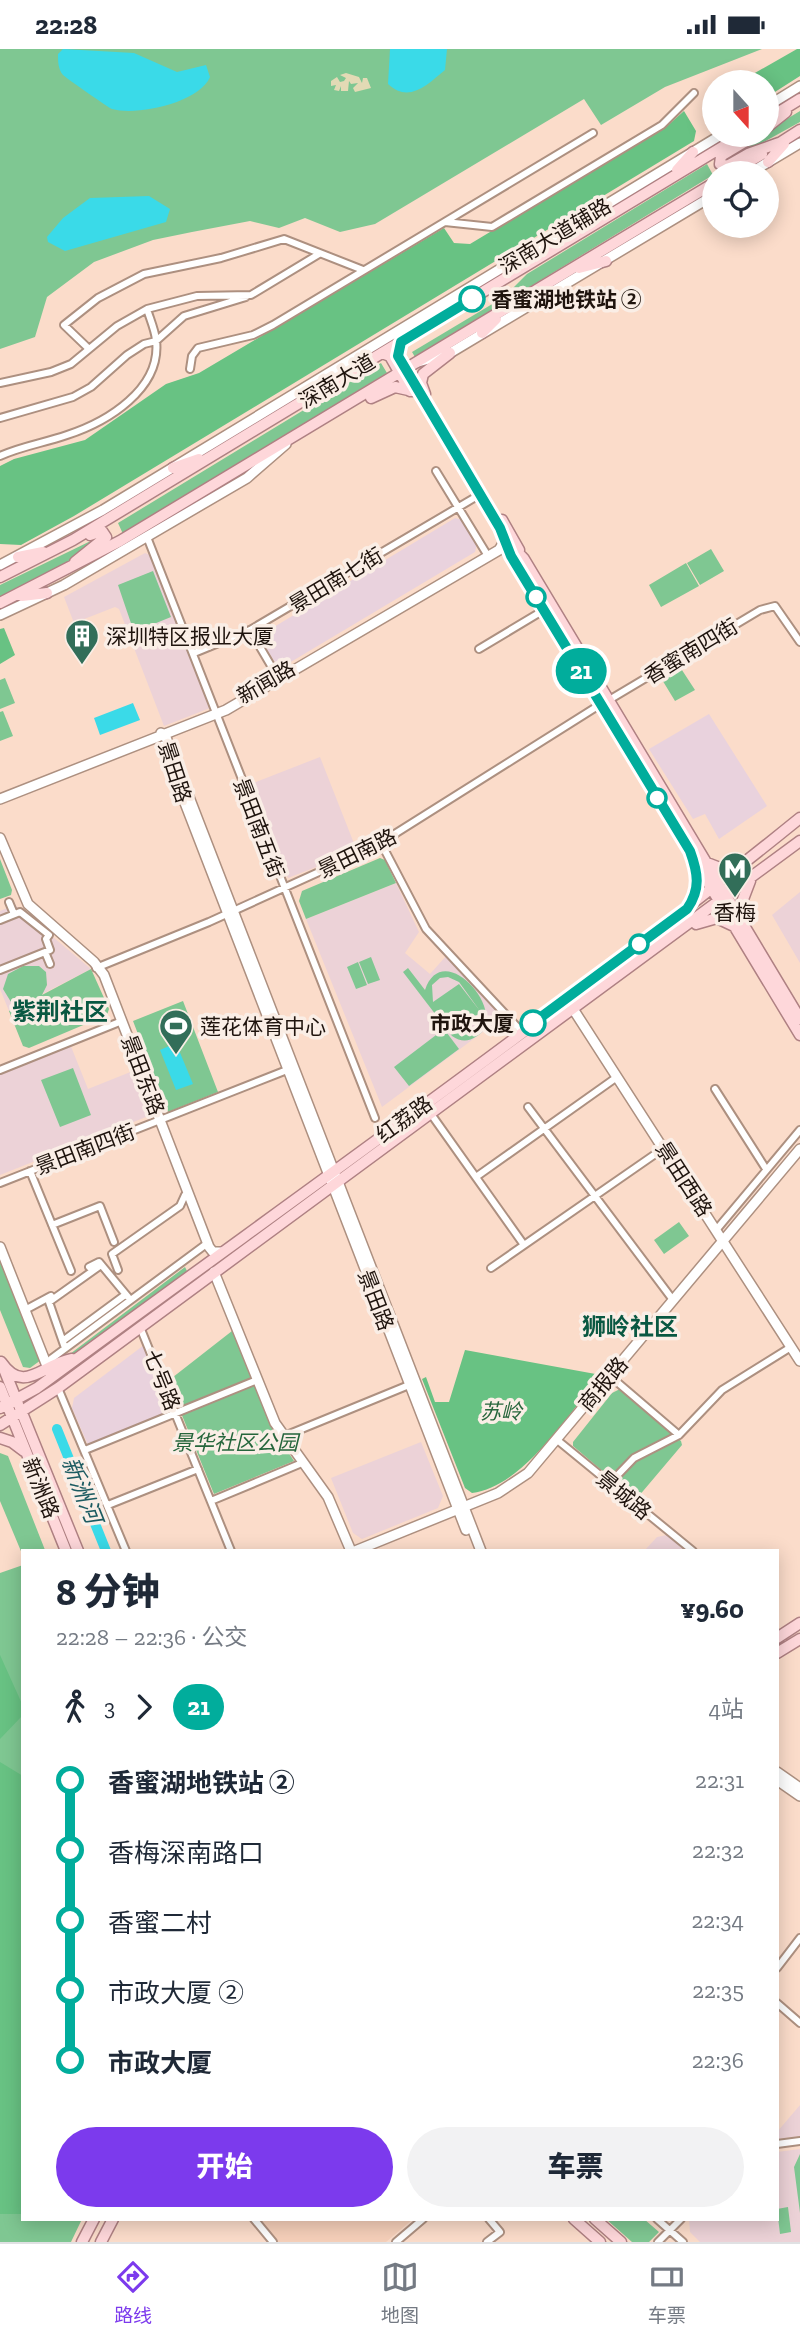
<!DOCTYPE html>
<html lang="zh">
<meta charset="utf-8">
<style>
:root{--surface:#fff;--page:#f2f2f3;--text:#1f2937;--muted:#747a83;--line:#e0e1e3;--accent:#7c3aed}
body{margin:0;font-family:"Zilla Slab","Noto Sans SC",serif;background:var(--page);color:var(--text);height:100vh;display:flex;flex-direction:column;font-size:26px;white-space:nowrap}
*{box-sizing:border-box;margin:0}
p{font-size:23px;color:var(--muted)}
.icon{flex:none;width:38px;height:38px;fill:none;stroke:currentColor;stroke-width:2;stroke-linecap:round;stroke-linejoin:round}
.map{position:relative;flex:1;overflow:hidden}
.panel{position:absolute;left:21px;top:1500px;width:758px;height:672px;display:flex;flex-direction:column;background:var(--surface);border-radius:0px;box-shadow:0 4px 18px #0003}
.panel>*{flex:none}
.badge{padding:0 14px;border-radius:23px;font-size:24px;line-height:46px}
.needle{width:46px;rotate:159deg}
.buttons{position:absolute;left:702px;top:21px;display:grid;gap:14px}
.buttons a{display:grid;place-items:center;width:77px;height:77px;border-radius:50%;background:var(--surface);box-shadow:0 4px 18px #0003;font-size:35px}
.map>.badge{position:absolute;translate:-50% -50%;box-shadow:0 0 0 4px #fff}
.legs{display:flex;align-items:center;gap:10px;height:77px;padding:0 35px;font-size:23px}
.legs p{margin-inline-start:auto}
.summary{display:flex;align-items:center;justify-content:space-between;height:119px;padding:0 35px}
h1{font-size:38px;font-weight:800;line-height:52px}
.action{display:flex;gap:14px;margin-top:auto;padding:14px 35px}
.action a{flex:1;height:80px;border-radius:42px;background:var(--accent);color:#fff;font-size:28px;font-weight:800;line-height:80px;text-align:center}
.action a+a{background:var(--page);color:var(--text)}
ul{padding:0 35px;list-style:none}
li{display:flex;align-items:center;gap:24px;height:70px;font-size:26px}
li i{display:grid;place-items:center;width:10px;height:100%;margin:0 9px;background:currentColor}
li i::after{content:'';width:18px;height:18px;margin:-9px;border:5px solid;border-radius:50%;background:var(--surface)}
li p{margin-inline-start:auto}
li:first-child i{background:linear-gradient(#0000 50%,currentColor 0)}
li:last-child i{background:linear-gradient(currentColor 50%,#0000 0)}
.status{display:flex;justify-content:space-between;align-items:center;height:49px;padding:0 35px;background:var(--surface);direction:ltr}
.status svg{height:19px;fill:currentColor}
.menu{display:flex;justify-content:space-around;align-items:center;height:98px;border-top:2px solid var(--line);background:var(--surface);font-size:19px;color:var(--muted)}
.menu a{display:grid;justify-items:center;gap:4px}
.menu .selected{color:var(--accent)}
.map>svg:first-child{display:block}
.commercial{fill:#e9d2dd}
.built{fill:#f5cfb9}
.education{fill:#ecd2d7}
.green{fill:#7fc792;fill-rule:evenodd}
.forest{fill:#68c283}
.sand{fill:#e3dab5}
.water{fill:#3adae8}
.lines{fill:none;stroke-linecap:round;stroke-linejoin:round}
.river{stroke:#3adae8;stroke-width:10}
.street-casing{stroke:#ad9080;stroke-width:10}
.secondary-casing{stroke:#ad9080;stroke-width:12}
.primary-casing{stroke:#af8183;stroke-width:13}
.street{stroke:#fff;stroke-width:6}
.secondary{stroke:#fff;stroke-width:9}
.primary{stroke:#fed7da;stroke-width:10}
.line-1-casing{stroke:#fff;stroke-width:16}
.line-1{stroke:#01ad9c;stroke-width:10}
.stop-1-dot{fill:#fff;stroke:#01ad9c;stroke-width:3.5}
.labels{text-anchor:middle;dominant-baseline:central;stroke-width:7;stroke-linejoin:round;paint-order:stroke}
.street-label{font-size:21px;fill:#1f140e;stroke:#faeee6}
.stop-label{font-size:21px;font-weight:bold;fill:#1f140e;stroke:#faeee6;text-anchor:start}
.poi-label{font-size:21px;fill:#1f140e;stroke:#faeee6;text-anchor:start}
.park-label{font-size:21px;font-style:italic;fill:#26663c;stroke:#faeee6}
.water-label{font-size:23px;font-style:italic;fill:#1c5b61;stroke:#faeee6}
.quarter-label{font-size:24px;font-weight:bold;fill:#095842;stroke:#faeee6}
</style>
<div class="status"><b>22:28</b><svg viewBox="0 0 49 12"><path d="M0 12V9h3v3zM5 12V6h3v6zM10 12V3h3v9zM15 12V0h3v12zM26 1h20v11H26zM47 4h2v5h-2z"/></svg></div>
<div class="map">
<svg width="800" height="2193" viewBox="0 0 800 2193">
<rect width="100%" height="100%" fill="#fbdcca"/>
<path class="commercial" d="M 455,469 L 463,471 L 477,495 L 475,503 L 279,620 L 259,587 Z
M 709,665 L 767,757 L 719,790 L 705,765 L 693,770 L 649,700 Z
M 144,1296 L 171,1362 L 88,1396 L 72,1359 L 74,1349 Z"/>
<path class="built" d="M 258,2170 L 413,2170 L 386,2193 L 277,2193 Z"/>
<path class="education" d="M 145,504 L 152,507 L 210,659 L 164,677 L 119,560 L 115,558 L 74,574 L 64,548 Z
M 320,708 L 357,802 L 288,829 L 251,735 Z
M 396,834 L 419,883 L 405,904 L 430,925 L 447,906 L 500,963 L 499,971 L 382,1058 L 306,870 Z
M 800,843 L 800,914 L 772,866 Z
M 15,856 L 91,920 L 9,962 L 0,940 L 0,862 Z
M 70,995 L 88,1040 L 133,1022 L 148,1061 L 146,1068 L 0,1126 L 0,1023 Z
M 421,1393 L 443,1447 L 438,1459 L 362,1490 L 353,1484 L 331,1429 Z
M 667,1486 L 686,1501 L 645,1501 L 657,1488 Z
M 800,2056 L 800,2087 L 777,2090 L 777,2083 Z
M 800,2100 L 800,2193 L 700,2193 L 690,2183 L 689,2170 L 777,2170 L 777,2103 Z"/>
<path class="green" d="M 0,0 L 762,0 L 665,38 L 601,76 L 584,50 L 375,175 L 340,183 L 305,169 L 279,179 L 250,172 L 192,183 L 153,191 L 94,213 L 47,248 L 35,288 L 0,300 Z
M 800,62 L 800,73 L 726,114 L 725,108 L 761,86 L 766,86 L 767,82 Z
M 707,115 L 713,126 L 415,308 L 412,303 L 504,248 L 527,225 Z
M 381,314 L 387,324 L 123,485 L 118,474 Z
M 103,486 L 73,513 L 0,549 L 0,536 Z
M 711,500 L 724,522 L 700,536 L 687,514 Z
M 686,514 L 699,537 L 661,558 L 649,536 Z
M 153,522 L 171,568 L 134,583 L 118,536 Z
M 680,618 L 695,641 L 675,652 L 661,629 Z
M 5,629 L 15,654 L 0,660 L 0,631 Z
M 3,662 L 13,687 L 0,692 L 0,663 Z
M 380,809 L 385,811 L 396,834 L 306,870 L 299,852 L 302,842 Z
M 0,810 L 12,841 L 11,846 L 0,850 Z
M 371,908 L 380,931 L 368,935 L 359,913 Z
M 358,913 L 367,936 L 356,940 L 347,918 Z
M 23,917 L 39,917 L 46,923 L 47,936 L 42,946 L 91,920 L 109,960 L 107,966 L 29,999 L 23,997 L 9,962 L 22,955 L 11,953 L 3,940 L 8,925 Z
M 408,919 L 425,941 C 443,887 511,965 477,987 C 468,993 461,993 452,987 L 403,923 ZM 448,928 L 459,933 L 480,962 L 459,935 L 433,953 L 432,936 L 440,929 ZM 480,964 L 481,973 L 473,983 L 463,985 L 455,982 Z
M 183,952 L 218,1043 L 168,1063 L 133,972 Z
M 444,980 L 459,1000 L 409,1037 L 394,1018 Z
M 73,1019 L 91,1066 L 60,1078 L 41,1031 Z
M 679,1173 L 689,1187 L 664,1205 L 654,1191 Z
M 0,1209 L 41,1311 L 30,1319 L 23,1318 L 0,1261 Z
M 185,1218 L 188,1224 L 74,1307 L 66,1308 Z
M 232,1282 L 271,1377 L 294,1412 L 214,1445 L 168,1332 Z
M 620,1340 L 681,1392 L 682,1396 L 638,1448 L 632,1447 L 573,1397 L 573,1393 L 612,1344 Z
M 0,1404 L 8,1407 L 45,1501 L 23,1502 L 23,1507 L 0,1452 Z
M 23,1516 L 23,2170 L 82,2170 L 71,2193 L 0,2193 L 0,1524 Z
M 800,2105 L 800,2164 L 794,2118 Z
M 788,2158 L 791,2183 L 780,2185 L 777,2160 Z
M 606,2170 L 644,2170 L 659,2183 L 649,2193 L 632,2193 Z"/>
<path class="forest" d="M 797,0 L 800,0 L 800,27 L 767,48 L 766,33 L 739,33 Z
M 684,62 L 696,82 L 694,92 L 74,467 L 21,496 L 0,495 L 0,417 L 14,410 L 85,391 L 166,335 L 199,324 L 444,179 L 454,194 L 470,195 L 666,78 Z
M 4,579 L 15,606 L 0,615 L 0,580 Z
M 465,1301 L 601,1326 C 570,1363 523,1438 472,1444 L 465,1439 L 422,1330 L 426,1328 L 435,1353 L 449,1353 Z
M 0,1606 L 23,1657 L 23,1666 L 0,1690 Z
M 0,1713 L 23,1727 L 23,2165 L 0,2165 Z"/>
<path class="sand" d="M 346,24 L 359,28 L 362,34 L 363,29 L 367,29 L 371,39 L 355,43 L 353,39 L 358,34 L 351,35 L 349,32 L 348,42 L 341,42 L 341,37 L 339,42 L 334,41 L 336,36 L 331,37 L 331,32 L 337,28 L 340,33 L 344,32 L 346,29 L 340,26 Z"/>
<path class="water" d="M 63,0 L 134,4 L 177,23 L 206,16 L 210,28 C 199,54 137,67 112,60 C 109,59 66,29 63,26 C 58,20 58,12 58,5 Z
M 390,0 L 447,0 L 445,21 C 428,35 409,55 388,35 Z
M 149,147 L 170,160 L 166,173 L 65,202 L 48,193 L 47,188 L 63,169 L 90,149 Z
M 133,654 L 140,671 L 100,686 L 94,669 Z
M 176,994 L 193,1035 L 176,1041 L 160,1001 Z"/>
<g class="lines">
<path class="river" d="M 57,1380 L 106,1502"/>
<g class="street-casing">
<path id="street" d="M 445,173 L 492,178 L 662,76 L 694,44
M 89,300 L 64,276 L 98,249 L 144,225 L 221,209 L 284,190 L 363,221
M 190,320 L 192,307 L 198,299 L 253,286 L 273,276 L 593,84
M 0,334 L 51,323 L 71,315 L 117,277 L 147,260 L 197,247 L 251,246 L 319,205
M 0,369 L 73,348 L 91,338 L 127,306 L 144,295 L 156,292 L 184,267 L 246,248
M 0,407 C 22,397 44,394 67,386 C 107,373 162,340 156,291 C 155,281 150,270 147,260
M 436,422 L 488,507
M 147,488 L 375,1069
M 250,581 L 280,632
M 479,600 L 544,561
M 194,604 L 250,581 L 474,449
M 609,651 L 760,561 L 775,557 L 800,593
M 381,794 L 426,880 L 521,982
M 9,853 L 14,865
M 0,871 L 20,863 L 49,886 L 46,890 L 50,901 L 0,921
M 45,903 L 50,915
M 96,919 L 209,873 L 374,798 L 601,655
M 0,1021 L 122,972
M 715,1040 L 766,1120
M 528,1058 L 673,1251
M 431,1065 L 524,1196
M 30,1122 L 71,1222
M 476,1128 L 617,1028
M 0,1134 L 287,1021
M 52,1176 L 100,1157 L 114,1193
M 717,1180 L 800,1081
M 89,1218 L 99,1213 L 128,1248
M 491,1219 L 664,1099
M 118,1221 L 112,1205 L 180,1157 L 185,1146
M 25,1261 L 51,1247
M 140,1278 L 231,1502
M 64,1291 L 125,1246
M 65,1299 L 49,1253 L 101,1216
M 54,1314 L 51,1310 L 205,1196
M 610,1327 L 679,1386
M 58,1339 L 126,1502
M 282,1388 L 409,1336
M 556,1390 L 693,1502
M 85,1401 L 257,1331
M 609,1435 L 634,1409 L 679,1386 L 722,1341 L 791,1298
M 211,1452 L 302,1414
M 108,1456 L 198,1420
M 777,1919 L 800,1889
M 777,1954 L 800,1974
M 777,2095 L 800,2092
M 254,2170 L 273,2193
M 657,2170 L 683,2193
M 396,2193 L 423,2170
M 487,2193 L 500,2183 L 489,2170
M 658,2193 L 681,2170"/>
</g>
<g class="secondary-casing">
<path id="secondary" d="M 766,58 L 800,37
M 750,124 L 800,94
M 418,313 L 450,304 L 714,146
M 0,516 L 103,461 L 721,86
M 0,566 L 64,536 L 247,429 L 286,395
M 161,684 L 165,686 L 481,1502
M 163,697 L 466,1481
M 0,750 L 226,661 L 499,501 L 505,491
M 0,789 L 28,855 L 94,913 L 104,926 L 209,1198 L 213,1203 L 222,1203
M 566,949 L 800,1312
M 0,1198 L 47,1317
M 214,1223 L 275,1374 L 328,1448 L 351,1502
M 355,1502 L 498,1444 L 528,1424 L 800,1100
M 777,1723 L 800,1739
M 777,1731 L 800,1747"/>
</g>
<g class="primary-casing">
<path id="primary" d="M 766,71 L 800,50
M 766,79 L 786,63
M 756,86 L 721,107 L 720,115 L 727,117 L 748,105 L 779,94
M 775,97 L 800,81
M 768,113 L 784,95
M 677,121 L 693,103
M 730,124 L 762,105
M 579,219 L 606,212
M 482,284 L 496,270
M 401,293 L 398,299 L 400,310 L 500,479 L 511,507 L 800,986
M 382,304 L 390,307 L 410,342
M 425,345 L 421,334 L 423,325 L 450,304
M 371,349 L 395,338 L 413,342
M 173,419 L 199,410
M 502,471 L 519,501
M 507,492 L 524,510 L 800,970
M 18,508 L 43,503
M 75,513 L 106,488 L 102,482 L 90,486
M 0,528 L 73,491 L 742,86
M 22,547 L 47,544
M 0,554 L 120,492 L 714,134
M 707,814 L 720,819 L 739,817
M 690,855 L 697,838 L 695,816
M 743,871 L 742,853 L 750,832
M 696,875 L 717,869 L 734,877
M 1,1313 C 24,1346 41,1316 72,1310
M 4,1320 L 18,1355
M 0,1338 L 66,1502
M 0,1359 L 37,1339 C 292,1151 553,969 800,769
M 20,1359 L 78,1502
M 0,1376 L 58,1339 L 800,792
M 0,1389 L 12,1393 L 24,1402
M 777,1589 L 800,1574
M 777,1604 L 800,1590
M 574,2170 L 600,2193
M 595,2170 L 621,2193
M 82,2193 L 94,2170
M 101,2193 L 113,2170"/>
</g>
<use href="#street" class="street"/>
<use href="#secondary" class="secondary"/>
<use href="#primary" class="primary"/>
</g>
<g class="lines">
<g class="line-1-casing">
<path id="line-1" d="M 472,250 L 401,293 L 398,307 L 500,479 L 511,507 L 690,802 C 698,824 701,840 687,860 L 533,974"/>
</g>
<use href="#line-1" class="line-1"/>
</g>
<defs>
<g id="building-pin" transform="scale(1.75)"><path d="M0 17L-7.5 6A9.5 9.5 0 1 1 7.5 6Z" fill="#326e59" stroke="#faeee6"/><path d="M-4-6H4V6H1V3H-1V6H-4ZM-2.5-4.3h1.7v1.8h-1.7ZM.8-4.3h1.7v1.8H.8ZM-2.5-1h1.7V.8h-1.7ZM.8-1h1.7V.8H.8Z" fill="#fff"/></g>
<g id="metro-pin" transform="scale(1.75)"><path d="M0 17L-7.5 6A9.5 9.5 0 1 1 7.5 6Z" fill="#326e59" stroke="#faeee6"/><path d="M-5.5 5V-5H-3L0 0L3-5H5.5V5H3V-.5L0 4L-3-.5V5Z" fill="#fff"/></g>
<g id="stadium-pin" transform="scale(1.75)"><path d="M0 17L-7.5 6A9.5 9.5 0 1 1 7.5 6Z" fill="#326e59" stroke="#faeee6"/><path d="M0-5a6.5 5 0 1 0 0 10a6.5 5 0 1 0 0-10ZM-3.5-1.8h7v3.6h-7Z" fill="#fff"/></g>
</defs>
<g fill-rule="evenodd">
<use href="#building-pin" x="82" y="587"/>
<use href="#metro-pin" x="735" y="820"/>
<use href="#stadium-pin" x="176" y="977"/>
</g>
<g class="stop-1-dot">
<circle cx="472" cy="250" r="12"/>
<circle cx="536" cy="548" r="9"/>
<circle cx="657" cy="749" r="9"/>
<circle cx="639" cy="895" r="9"/>
<circle cx="533" cy="974" r="12"/>
</g>
<g class="labels">
<g class="street-label">
<text transform="translate(555 187) rotate(-31)">深南大道辅路</text>
<text transform="translate(337 332) rotate(-31)">深南大道</text>
<text transform="translate(336 531) rotate(-31)">景田南七街</text>
<text transform="translate(691 602) rotate(-31)">香蜜南四街</text>
<text transform="translate(266 633) rotate(-30)">新闻路</text>
<text transform="translate(175 723) rotate(72)">景田路</text>
<text transform="translate(259 779) rotate(69)">景田南五街</text>
<text transform="translate(357 804) rotate(-26)">景田南路</text>
<text transform="translate(143 1026) rotate(69)">景田东路</text>
<text transform="translate(404 1070) rotate(-36)">红荔路</text>
<text transform="translate(85 1100) rotate(-21)">景田南四街</text>
<text transform="translate(684 1130) rotate(57)">景田西路</text>
<text transform="translate(376 1251) rotate(69)">景田路</text>
<text transform="translate(162 1331) rotate(68)">七号路</text>
<text transform="translate(603 1335) rotate(-50)">商报路</text>
<text transform="translate(41 1439) rotate(68)">新洲路</text>
<text transform="translate(624 1446) rotate(39)">景城路</text>
</g>
<g class="stop-label">
<text x="491" y="250">香蜜湖地铁站 ②</text>
<text x="514" y="974" text-anchor="end">市政大厦</text>
</g>
<g class="poi-label">
<text x="106" y="587">深圳特区报业大厦</text>
<text x="735" y="863" text-anchor="middle">香梅</text>
<text x="200" y="977">莲花体育中心</text>
</g>
<g class="park-label">
<text x="501" y="1362">苏岭</text>
<text x="235" y="1393">景华社区公园</text>
</g>
<g class="water-label">
<text transform="translate(82 1441) rotate(68)">新洲河</text>
</g>
<g class="quarter-label">
<text x="60" y="962">紫荆社区</text>
<text x="630" y="1277">狮岭社区</text>
</g>
</g>
</svg>
<div class="buttons">
<a><svg class="needle" viewBox="-14 -14 28 28"><path d="M0-13l5 13h-10z" fill="#e53935"/><path d="M0 13l5-13h-10z" fill="#747a83"/></svg></a>
<a><svg class="icon" aria-label="locate" viewBox="0 0 24 24"><circle cx="12" cy="12" r="6"/><path d="M12 2v4M12 18v4M2 12h4M18 12h4"/></svg></a>
</div>
<b class="badge" style="left:581px;top:622px;background:#01ad9c;color:#fff">21</b>
<section class="panel">
<div class="summary"><div><h1>8 分钟</h1><p>22:28 – 22:36 · 公交</p></div><b>¥9.60</b></div>
<div class="legs"><svg class="icon" aria-label="walk" viewBox="0 0 24 24"><circle cx="13" cy="4" r="2"/><path d="M13 8l-2 6 4 7M11 14l-3 7M7 12l3-4h3l4 4"/></svg>3<svg class="icon" aria-label="forward" viewBox="0 0 24 24"><path d="M9 5l7 7-7 7"/></svg><b class="badge" style="background:#01ad9c;color:#fff">21</b><p>4站</p></div>
<ul>
<li><i style="color:#01ad9c"></i><b>香蜜湖地铁站 ②</b><p>22:31</p></li>
<li><i style="color:#01ad9c"></i><span>香梅深南路口</span><p>22:32</p></li>
<li><i style="color:#01ad9c"></i><span>香蜜二村</span><p>22:34</p></li>
<li><i style="color:#01ad9c"></i><span>市政大厦 ②</span><p>22:35</p></li>
<li><i style="color:#01ad9c"></i><b>市政大厦</b><p>22:36</p></li>
</ul>
<div class="action"><a>开始</a><a>车票</a></div>
</section>
</div>
<nav class="menu">
<a class="selected"><svg class="icon" aria-label="directions" viewBox="0 0 24 24"><path d="M12 3l9 9-9 9-9-9zM9 14v-3h6M13 9l2 2-2 2"/></svg>路线</a>
<a><svg class="icon" aria-label="map" viewBox="0 0 24 24"><path d="M3 6l6-2 6 2 6-2v14l-6 2-6-2-6 2zM9 4v14M15 6v14"/></svg>地图</a>
<a><svg class="icon" aria-label="tickets" viewBox="0 0 24 24"><path d="M3 7h18v10H3zM15 7v10"/></svg>车票</a>
</nav>
